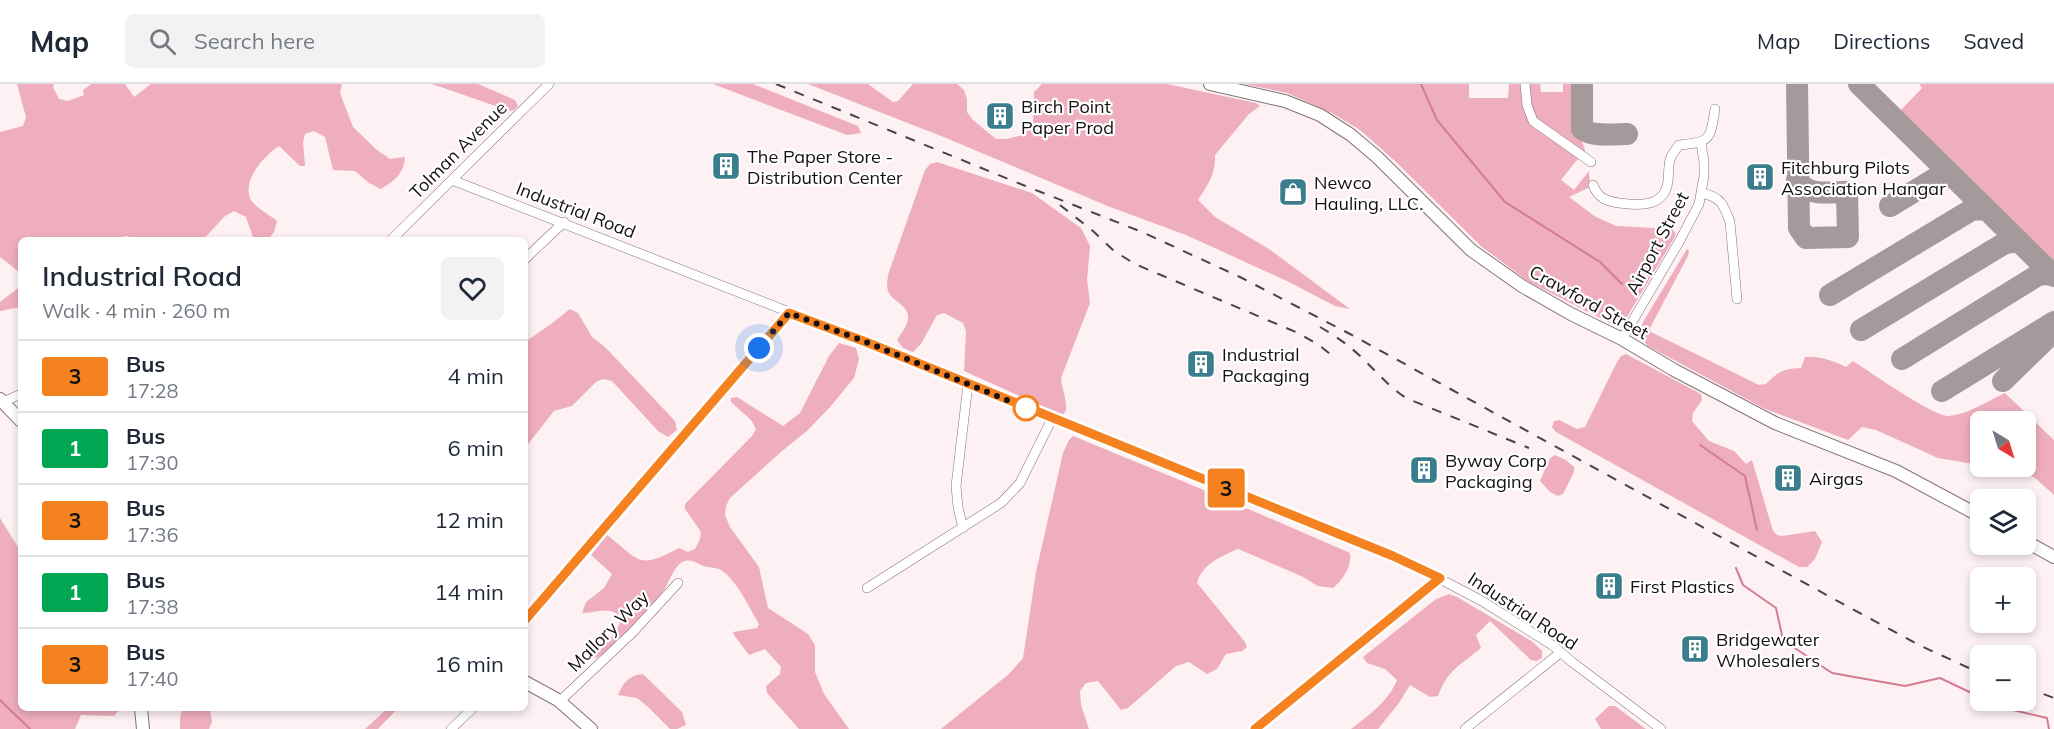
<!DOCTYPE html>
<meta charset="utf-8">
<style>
:root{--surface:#fff;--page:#f2f2f3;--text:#1f2937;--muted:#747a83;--line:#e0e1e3}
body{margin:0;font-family:Mulish,sans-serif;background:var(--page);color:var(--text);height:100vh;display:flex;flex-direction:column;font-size:22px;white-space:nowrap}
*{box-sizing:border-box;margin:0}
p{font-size:20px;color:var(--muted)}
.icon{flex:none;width:33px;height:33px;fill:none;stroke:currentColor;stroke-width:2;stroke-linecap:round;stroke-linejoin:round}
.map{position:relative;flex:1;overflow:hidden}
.panel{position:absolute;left:18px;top:153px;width:510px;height:474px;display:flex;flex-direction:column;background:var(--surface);border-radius:9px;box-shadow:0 3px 9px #0003}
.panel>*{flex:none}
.badge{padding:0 12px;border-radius:4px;font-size:21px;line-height:39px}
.needle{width:39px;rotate:142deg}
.buttons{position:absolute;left:1970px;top:327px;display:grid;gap:12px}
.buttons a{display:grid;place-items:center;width:66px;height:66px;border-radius:9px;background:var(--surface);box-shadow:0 3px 9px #0003;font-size:30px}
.you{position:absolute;width:30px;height:30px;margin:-15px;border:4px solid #fff;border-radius:50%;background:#1a73e8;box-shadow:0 0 0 9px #1a73e833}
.map>.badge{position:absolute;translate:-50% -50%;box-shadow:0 0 0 3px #fff}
.round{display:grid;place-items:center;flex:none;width:63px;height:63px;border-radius:9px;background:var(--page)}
.summary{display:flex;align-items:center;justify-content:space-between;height:102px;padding:0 24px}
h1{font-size:28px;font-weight:600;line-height:45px}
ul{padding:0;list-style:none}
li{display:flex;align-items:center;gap:18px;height:72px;padding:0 24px;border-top:2px solid var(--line)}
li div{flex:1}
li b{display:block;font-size:22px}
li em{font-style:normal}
li .badge{min-width:66px;font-weight:700;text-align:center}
header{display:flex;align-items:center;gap:36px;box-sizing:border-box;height:84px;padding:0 30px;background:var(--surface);border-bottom:2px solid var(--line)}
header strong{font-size:28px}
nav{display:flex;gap:33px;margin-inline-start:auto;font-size:21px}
.search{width:420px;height:54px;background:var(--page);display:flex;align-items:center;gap:15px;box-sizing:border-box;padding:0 21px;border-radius:9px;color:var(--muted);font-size:22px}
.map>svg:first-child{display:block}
.green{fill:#efaebe}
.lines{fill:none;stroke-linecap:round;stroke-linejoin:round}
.stream{stroke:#d37c93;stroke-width:2}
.taxiway{stroke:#a49a9c;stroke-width:22}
.minor-casing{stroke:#847276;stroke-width:10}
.major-casing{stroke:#847276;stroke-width:14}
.minor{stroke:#fff;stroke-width:9}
.major{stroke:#fff;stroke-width:12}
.rail{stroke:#4b4245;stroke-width:2;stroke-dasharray:10 10;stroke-linecap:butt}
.line-casing{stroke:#fff;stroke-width:14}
.line{stroke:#f58220;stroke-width:9}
.walk{stroke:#171012;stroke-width:6;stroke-dasharray:0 10.8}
.stop-dot{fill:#fff;stroke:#f58220;stroke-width:3}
.labels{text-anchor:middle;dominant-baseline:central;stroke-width:4.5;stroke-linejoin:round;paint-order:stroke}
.poi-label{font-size:18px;fill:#171012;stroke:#fff;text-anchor:start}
.street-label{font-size:18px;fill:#171012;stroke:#fff}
</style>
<header>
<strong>Map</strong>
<div class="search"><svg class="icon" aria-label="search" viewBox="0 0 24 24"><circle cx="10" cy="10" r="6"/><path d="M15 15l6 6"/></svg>Search here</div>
<nav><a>Map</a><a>Directions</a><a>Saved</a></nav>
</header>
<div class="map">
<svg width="2054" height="645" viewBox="0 0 2054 645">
<rect width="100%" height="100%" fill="#fdf1f4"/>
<path class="green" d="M 17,0 L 54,0 L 53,3 L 59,15 L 68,17 L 84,11 L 83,6 L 91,0 L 125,0 L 134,13 L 151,0 L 342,0 L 340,9 L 353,43 L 377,66 L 390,75 L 405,73 C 404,90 394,97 381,105 L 369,99 L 355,87 L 333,86 L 325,53 L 314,47 L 305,50 L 303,58 L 305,82 L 300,82 L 279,62 C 264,72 241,97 251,116 C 256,124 270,131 277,137 L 274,148 L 268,156 L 254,156 L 246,133 L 234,127 L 224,133 L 203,156 L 141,156 L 126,152 L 115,156 L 21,156 L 21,193 L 19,188 L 0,173 L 0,48 L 23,42 L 26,33 Z
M 432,0 L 478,0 L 515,16 L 518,22 L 514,26 L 510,27 Z
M 713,0 L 753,0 L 858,42 L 861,49 L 847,51 Z
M 808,0 L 868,0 L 893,18 L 898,17 L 913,0 L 957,0 L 964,6 L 967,15 L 967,28 L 973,36 L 996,55 L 1007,55 L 1022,51 L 1033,40 L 1034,8 L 1042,0 L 1167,0 L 1256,19 L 1260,22 L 1249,30 L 1215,71 C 1216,89 1208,101 1198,116 L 1215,133 L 1269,165 L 1350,225 L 1335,222 L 1289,198 L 1186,151 L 1110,123 L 946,54 Z
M 1244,0 L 1469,0 L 1469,14 L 1508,14 L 1509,0 L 1540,0 L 1541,8 L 1563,8 L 1563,0 L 1577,0 L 1576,37 L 1586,70 L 1576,77 L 1561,96 L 1574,106 L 1589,87 L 1590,103 L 1569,113 L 1596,133 L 1616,142 L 1673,145 L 1676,151 L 1627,233 L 1622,238 L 1612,240 L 1529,198 L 1482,163 L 1396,78 L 1360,46 L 1332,29 L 1287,9 Z
M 1919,0 L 2054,0 L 2054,177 L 1901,26 L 1922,4 Z
M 937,78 L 1032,109 L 1081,144 L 1090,162 L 1087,196 L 1090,219 L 1061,294 C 1062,306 1067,315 1066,327 L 1062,331 L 964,287 L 966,247 L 963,239 L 944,229 L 937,231 L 921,260 L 913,268 L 903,264 L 897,256 C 900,251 905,245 907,239 C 912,224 899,221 891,212 C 885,205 887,196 889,188 L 925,86 L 930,80 Z
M 1687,165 L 1689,166 L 1688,172 L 1650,244 L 1651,248 L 1759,301 L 1766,300 C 1779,287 1783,285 1801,284 L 1805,273 C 1820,272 1833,277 1846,283 L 1853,277 C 1870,288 1934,333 1949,332 C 1969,330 1987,317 2005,309 L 2054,356 L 2054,411 L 2034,393 L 1988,383 L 2025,382 L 2025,338 L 1980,338 L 1980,381 L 1938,374 L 1876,346 L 1862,343 L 1848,356 L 1765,325 L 1648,262 C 1641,254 1640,248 1643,238 Z
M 21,202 L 21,223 L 0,227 L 0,218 Z
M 570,225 L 578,229 L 592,253 L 606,264 L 675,337 L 677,346 L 668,353 L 658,347 L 612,297 L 603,295 L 596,298 L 572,322 L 554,327 L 525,364 L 525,258 L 551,240 Z
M 839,259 L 856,264 L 859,275 L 854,294 L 830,323 L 807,347 L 782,367 L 730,414 L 726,422 L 725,431 L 730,443 L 759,483 L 768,524 L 808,550 L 815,561 L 815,588 L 824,610 L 849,645 L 799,645 L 767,609 L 766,602 L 780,590 L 781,583 L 765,565 L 749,571 L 734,551 L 733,548 L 757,544 L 759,540 C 750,525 736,495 721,486 C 716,483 709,484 703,482 C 696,479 691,474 682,478 C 673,484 668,501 662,509 C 650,528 616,566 596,574 L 593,572 C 600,565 637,533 611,527 C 602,525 591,529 582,529 L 586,518 L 604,504 L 612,490 L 591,471 L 607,451 C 641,477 637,486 679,464 L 688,468 L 695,465 L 700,455 L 701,448 L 685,425 L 685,420 L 752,352 L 756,345 L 751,336 L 731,318 L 731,314 L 737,313 L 783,342 L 800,329 L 829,272 Z
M 1626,270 L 1701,310 L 1702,316 L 1693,329 L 1692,337 L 1709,357 L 1734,367 L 1746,380 L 1752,376 L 1773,447 L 1777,451 L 1782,452 L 1815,447 L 1822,458 L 1815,475 L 1807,483 L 1799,483 L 1556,348 L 1552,343 L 1554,337 L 1559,336 L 1577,345 L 1585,343 L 1616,280 L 1621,272 Z
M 1073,352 L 1216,411 L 1350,469 C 1352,482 1343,496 1333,504 L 1318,502 L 1301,492 L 1238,465 C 1222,472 1202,480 1197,499 L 1245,558 L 1247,563 L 1242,567 L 1226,570 L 1217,585 L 1207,590 L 1189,578 L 1176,582 L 1128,624 L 1121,626 L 1098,597 L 1086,599 L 1080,607 L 1081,621 L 1089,645 L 941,645 L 1009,590 L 1023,574 L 1036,488 L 1063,369 L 1069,356 Z
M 1555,371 L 1566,376 L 1574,383 L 1574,388 L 1563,410 L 1558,412 L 1550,408 L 1540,397 L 1550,374 Z
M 0,434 L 21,468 L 21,624 L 121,624 L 114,632 L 81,631 L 75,645 L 0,645 Z
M 1449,510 L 1457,513 L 1533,558 L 1542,567 L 1542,574 L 1537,577 L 1531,576 L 1490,537 L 1476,551 L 1481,564 C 1461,581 1448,585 1438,612 L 1430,613 L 1410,601 L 1399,619 L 1378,645 L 1351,645 C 1369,631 1388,618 1397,596 L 1385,585 L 1367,579 L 1363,573 L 1436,515 Z
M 643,590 L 682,628 L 686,641 L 677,645 L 670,645 L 647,622 L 637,614 L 618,611 C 623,599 629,591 643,590 Z
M 1609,622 L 1615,622 L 1646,645 L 1601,645 L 1595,635 Z
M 183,624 L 210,624 L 212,638 L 209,645 L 180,645 L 180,633 Z
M 388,624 L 398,624 L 378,645 L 365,645 Z"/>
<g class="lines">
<path class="stream" d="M 1421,0 L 1437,36 L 1505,118 L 1600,178 L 1622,200
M 1700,361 L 1745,392 L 1757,446
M 1736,484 L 1743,501 L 1776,524 L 1783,556 L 1832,589 L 1905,602 L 1940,594 L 1980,613
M 0,616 L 30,645
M 1987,616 L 2000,623 L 2047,634 L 2049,645"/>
<path class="taxiway" d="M 1582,0 L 1582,45 C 1592,53 1614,50 1627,50
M 1859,0 L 2054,192
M 1797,96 C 1808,113 1829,108 1847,108 L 1848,153 L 1806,154 L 1799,144 L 1797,0
M 1890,122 L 1938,93 L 1946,90 L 1952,92
M 1830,211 L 1973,125 L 1986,126
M 1861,246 L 2005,159 L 2019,157
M 1902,275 L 2038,191 L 2045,190 L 2053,191
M 2003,297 L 2047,254
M 1942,307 L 2054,238"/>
<g class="minor-casing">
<path id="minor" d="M 1525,0 L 1527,21 L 1533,37 L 1591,78
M 452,96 L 866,258 L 1408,478 L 1482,517 L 1552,561 L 1572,578 L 1661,645
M 1593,101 C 1598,114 1606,117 1619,119 C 1640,122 1665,123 1668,97 C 1669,89 1668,79 1671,73 C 1673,69 1676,65 1679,61 C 1711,58 1710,56 1715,25
M 1702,109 C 1721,113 1724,121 1730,138 L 1737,215
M 391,156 L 549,0
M 525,175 L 564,138
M 1622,255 L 1679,158 L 1699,120 L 1704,92 L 1704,78 L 1701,59
M 3,318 L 21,310
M 963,444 L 958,423 L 956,402 L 968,300
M 867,504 L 1001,419 L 1020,399 L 1052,335
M 525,536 L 789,229
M 560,617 L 633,548 L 678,499
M 451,645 L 473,624
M 1255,645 L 1440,494
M 1465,645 L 1560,569"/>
</g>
<g class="major-casing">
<path id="major" d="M 1210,0 L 1285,17 L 1320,31 L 1351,51 L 1377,73 L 1471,166 L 1522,202 L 1571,230 L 1622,255 L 1674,286 L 1775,339 L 1896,387 L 1980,432
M 0,315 L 21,337
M 2025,457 L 2054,473
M 525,598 L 558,616 L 591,645
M 141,624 L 143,645"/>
</g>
<use href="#minor" class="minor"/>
<use href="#major" class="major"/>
<path class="rail" d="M 776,0 L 1023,101 L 1142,148 L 1240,193 L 1350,250 L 1865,532 L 1921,562 L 1980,589
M 1060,121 L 1093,147 L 1114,167 L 1135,180 L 1298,249 L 1319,261 L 1336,275
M 1320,243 C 1334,251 1347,260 1359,271 C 1375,286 1388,302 1406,314 L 1529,364
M 2025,603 L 2054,614"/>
</g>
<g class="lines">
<g class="line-casing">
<path id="line" d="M 525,536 L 789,229 L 866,258 L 1393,472 L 1440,494 L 1255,645"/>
</g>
<use href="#line" class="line"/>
<path class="walk" d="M 759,264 L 789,229 L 866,258 L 1031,326 L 1026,324"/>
</g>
<defs>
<g id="building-square" transform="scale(1.5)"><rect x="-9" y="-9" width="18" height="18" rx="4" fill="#3a7e8d" stroke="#fff"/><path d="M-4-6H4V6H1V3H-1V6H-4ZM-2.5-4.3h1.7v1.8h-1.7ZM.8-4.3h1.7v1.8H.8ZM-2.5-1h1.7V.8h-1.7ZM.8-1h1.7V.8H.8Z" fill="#fff"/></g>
<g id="shop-square" transform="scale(1.5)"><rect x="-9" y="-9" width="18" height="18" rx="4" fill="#3a7e8d" stroke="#fff"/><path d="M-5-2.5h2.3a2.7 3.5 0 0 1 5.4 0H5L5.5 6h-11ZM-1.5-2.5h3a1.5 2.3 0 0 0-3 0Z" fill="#fff"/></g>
</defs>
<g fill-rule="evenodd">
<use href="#building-square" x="1000" y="32"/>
<use href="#building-square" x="726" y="82"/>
<use href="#building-square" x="1760" y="93"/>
<use href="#shop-square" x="1293" y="108"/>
<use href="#building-square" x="1201" y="280"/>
<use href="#building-square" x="1424" y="386"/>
<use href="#building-square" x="1788" y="394"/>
<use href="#building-square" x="1609" y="502"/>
<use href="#building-square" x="1695" y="565"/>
</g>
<circle class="stop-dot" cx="1026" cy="324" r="12"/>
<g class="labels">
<g class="poi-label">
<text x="1021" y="22">Birch Point<tspan x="1021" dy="21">Paper Prod</tspan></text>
<text x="747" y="72">The Paper Store -<tspan x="747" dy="21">Distribution Center</tspan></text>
<text x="1781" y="83">Fitchburg Pilots<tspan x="1781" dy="21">Association Hangar</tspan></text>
<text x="1314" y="98">Newco<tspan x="1314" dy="21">Hauling, LLC.</tspan></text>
<text x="1222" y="270">Industrial<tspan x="1222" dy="21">Packaging</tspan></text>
<text x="1445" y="376">Byway Corp<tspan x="1445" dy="21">Packaging</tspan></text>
<text x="1809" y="394">Airgas</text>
<text x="1630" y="502">First Plastics</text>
<text x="1716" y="555">Bridgewater<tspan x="1716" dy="21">Wholesalers</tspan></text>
</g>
<g class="street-label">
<text transform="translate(458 66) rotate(-45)">Tolman Avenue</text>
<text transform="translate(576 126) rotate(21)">Industrial Road</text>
<text transform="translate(1657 159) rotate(-62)">Airport Street</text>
<text transform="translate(1589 218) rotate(29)">Crawford Street</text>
<text transform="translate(1523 527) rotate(33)">Industrial Road</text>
<text transform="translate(608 547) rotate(-45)">Mallory Way</text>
</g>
</g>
</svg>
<div class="buttons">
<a><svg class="needle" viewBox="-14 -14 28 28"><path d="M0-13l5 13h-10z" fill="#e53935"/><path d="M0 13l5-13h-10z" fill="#747a83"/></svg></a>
<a><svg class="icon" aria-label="layers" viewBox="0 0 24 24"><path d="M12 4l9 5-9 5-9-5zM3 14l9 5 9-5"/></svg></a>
<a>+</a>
<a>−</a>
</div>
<div class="you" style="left:759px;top:264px"></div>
<b class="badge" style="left:1226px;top:404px;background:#f58220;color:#111">3</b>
<section class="panel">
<div class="summary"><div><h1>Industrial Road</h1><p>Walk · 4 min · 260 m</p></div><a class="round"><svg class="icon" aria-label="heart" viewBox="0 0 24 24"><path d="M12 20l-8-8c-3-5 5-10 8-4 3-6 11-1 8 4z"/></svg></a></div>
<ul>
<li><span class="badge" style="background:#f58220;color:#111">3</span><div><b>Bus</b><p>17:28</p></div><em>4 min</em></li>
<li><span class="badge" style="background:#00a651;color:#fff">1</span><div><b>Bus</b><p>17:30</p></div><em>6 min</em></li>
<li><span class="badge" style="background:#f58220;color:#111">3</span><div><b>Bus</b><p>17:36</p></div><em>12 min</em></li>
<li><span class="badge" style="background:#00a651;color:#fff">1</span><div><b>Bus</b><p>17:38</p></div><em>14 min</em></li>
<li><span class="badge" style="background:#f58220;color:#111">3</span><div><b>Bus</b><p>17:40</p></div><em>16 min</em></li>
</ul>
</section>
</div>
